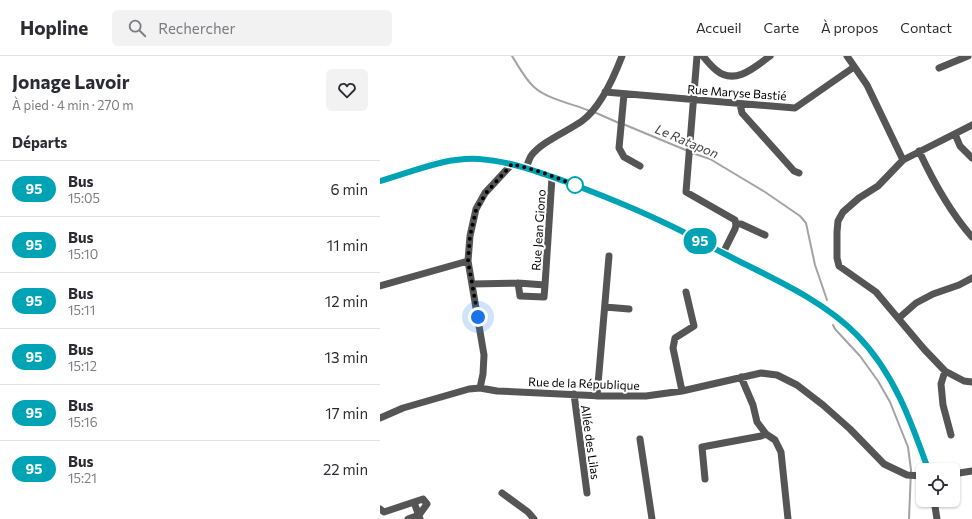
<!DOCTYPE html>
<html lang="fr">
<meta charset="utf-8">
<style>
:root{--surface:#fff;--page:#f2f2f3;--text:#2b2b33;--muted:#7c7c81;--line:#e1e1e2}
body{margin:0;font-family:Commissioner,sans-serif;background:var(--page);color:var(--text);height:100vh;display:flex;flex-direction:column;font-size:15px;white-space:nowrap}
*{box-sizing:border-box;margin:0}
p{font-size:13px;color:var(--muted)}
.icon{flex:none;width:22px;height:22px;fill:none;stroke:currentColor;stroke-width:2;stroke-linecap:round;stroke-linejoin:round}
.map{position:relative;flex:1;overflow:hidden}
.details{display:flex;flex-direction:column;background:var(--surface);width:380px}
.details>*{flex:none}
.badge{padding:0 8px;border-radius:13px;font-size:14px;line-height:26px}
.tools{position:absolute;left:536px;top:407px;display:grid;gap:8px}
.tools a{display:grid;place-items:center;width:44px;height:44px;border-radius:6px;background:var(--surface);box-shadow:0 1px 3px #0004;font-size:20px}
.you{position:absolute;width:20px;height:20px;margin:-10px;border:3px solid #fff;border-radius:50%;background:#1a73e8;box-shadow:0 0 0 6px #1a73e833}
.map>.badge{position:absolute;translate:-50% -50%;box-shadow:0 0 0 2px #fff}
h2{padding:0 12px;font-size:15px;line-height:36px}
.round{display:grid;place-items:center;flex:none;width:42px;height:42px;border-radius:6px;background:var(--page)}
.overview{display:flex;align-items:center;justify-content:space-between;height:68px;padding:0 12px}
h1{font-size:19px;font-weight:700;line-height:30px}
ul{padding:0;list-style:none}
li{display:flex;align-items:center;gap:12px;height:56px;padding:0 12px;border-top:1px solid var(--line)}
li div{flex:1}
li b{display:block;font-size:15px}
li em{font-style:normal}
li .badge{min-width:44px;font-weight:700;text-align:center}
header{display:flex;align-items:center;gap:24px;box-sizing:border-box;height:56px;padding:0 20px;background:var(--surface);border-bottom:1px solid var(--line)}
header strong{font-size:19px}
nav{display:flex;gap:22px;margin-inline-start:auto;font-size:14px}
.search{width:280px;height:36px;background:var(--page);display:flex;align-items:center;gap:10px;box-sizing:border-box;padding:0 14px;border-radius:6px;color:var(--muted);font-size:15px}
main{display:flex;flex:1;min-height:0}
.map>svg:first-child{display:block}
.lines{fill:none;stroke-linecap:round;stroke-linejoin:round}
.stream{stroke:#a3a3a3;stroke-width:2}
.minor{stroke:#555;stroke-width:7}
.line-casing{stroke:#fff;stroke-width:9}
.line{stroke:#00a3b4;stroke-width:6}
.walk{stroke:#000;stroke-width:4;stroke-dasharray:0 7.2}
.stop-dot{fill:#fff;stroke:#00a3b4;stroke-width:2}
.labels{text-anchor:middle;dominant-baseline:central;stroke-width:4;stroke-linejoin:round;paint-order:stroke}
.street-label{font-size:12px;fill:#000;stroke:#fff}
.water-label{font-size:13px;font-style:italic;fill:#444;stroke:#fff}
</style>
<header>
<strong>Hopline</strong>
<div class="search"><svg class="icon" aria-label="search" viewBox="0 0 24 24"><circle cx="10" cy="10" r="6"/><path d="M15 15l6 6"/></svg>Rechercher</div>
<nav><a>Accueil</a><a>Carte</a><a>À propos</a><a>Contact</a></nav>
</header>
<main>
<section class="details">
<div class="overview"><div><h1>Jonage Lavoir</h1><p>À pied · 4 min · 270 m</p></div><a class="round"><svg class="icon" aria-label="heart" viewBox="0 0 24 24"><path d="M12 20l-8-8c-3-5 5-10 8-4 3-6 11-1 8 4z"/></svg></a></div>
<h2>Départs</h2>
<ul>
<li><span class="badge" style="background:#00a3b4;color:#fff">95</span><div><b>Bus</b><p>15:05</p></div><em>6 min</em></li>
<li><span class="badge" style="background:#00a3b4;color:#fff">95</span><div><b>Bus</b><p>15:10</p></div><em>11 min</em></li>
<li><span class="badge" style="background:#00a3b4;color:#fff">95</span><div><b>Bus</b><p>15:11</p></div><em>12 min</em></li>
<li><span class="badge" style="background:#00a3b4;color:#fff">95</span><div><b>Bus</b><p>15:12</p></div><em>13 min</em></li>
<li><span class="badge" style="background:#00a3b4;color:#fff">95</span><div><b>Bus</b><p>15:16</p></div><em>17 min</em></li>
<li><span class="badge" style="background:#00a3b4;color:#fff">95</span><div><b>Bus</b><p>15:21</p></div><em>22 min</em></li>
</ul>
</section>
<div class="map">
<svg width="592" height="463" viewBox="0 0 592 463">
<rect width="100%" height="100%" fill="#fff"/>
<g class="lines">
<path class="stream" d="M 132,0 C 139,11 145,23 154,31 C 167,43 193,48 210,55
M 214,56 L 239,67
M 243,68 L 308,95
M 312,97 L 330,103 L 385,136 L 420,160 L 426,167 L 435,209 L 447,244
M 453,269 L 455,273 L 480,300 L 498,325 L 510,346 L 528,391 L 531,414 L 529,463"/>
<path class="minor" d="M 317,0 L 306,136 L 355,164 L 356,169 L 355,173 L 343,197
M 323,0 C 327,5 331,10 336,14 C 355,30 375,11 390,0
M 467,0 L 487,29 L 523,104
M 559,12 L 588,0
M 225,36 L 415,52 L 474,11
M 244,38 L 239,92 L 244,101 L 260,110
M 360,48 L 362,57 L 414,115 L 419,117
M 592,69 L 523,104 L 498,130 L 479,142 L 463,156 L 458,165 L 457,176 L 457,202 L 459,210 L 496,236 L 544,293 L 565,315 L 584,325 L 592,326
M 575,78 L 580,90 L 592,102
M 539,95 C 553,125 570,156 592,181
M 146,111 C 148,108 149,103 151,100 C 161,86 188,75 202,65 C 221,51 234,21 242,0
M 0,125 C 26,118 58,103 85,103 C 120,102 152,113 184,125 C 219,138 254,152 287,168 C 307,177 326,188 345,198 C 389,221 442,243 477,279 C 514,317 531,365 547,413
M 356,168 L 361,168 L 385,179
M 138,227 L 140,240 L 164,241 L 165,229
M 92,228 L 138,227 L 165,229 L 172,121
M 0,230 L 88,205
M 225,251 L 249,253
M 519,262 L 536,247 L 553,238 L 579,229 L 592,222
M 565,315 L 561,328 L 563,349 L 571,379
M 361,321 L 373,349 L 377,366 L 386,378 L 395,384 L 401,396 L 408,463
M 100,332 L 103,318 L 104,299 L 88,205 L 90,180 L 96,153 L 105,137 L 132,108
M 302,335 L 293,292 L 295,282 L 314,270 L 306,236
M 194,338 L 207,437
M 217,340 L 229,200
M 0,362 L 23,352 L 89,333 L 100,332 L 117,335 L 222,340 L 266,340 L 302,335 L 381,317 L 397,319 L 417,329 L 443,349 L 470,373 L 504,408 L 527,419 L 541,420
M 260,383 L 272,463
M 573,418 L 592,415
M 325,423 L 322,391 L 381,380 L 386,378
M 122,437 L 148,456 L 154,463
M 554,444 L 557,463
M 0,453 L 4,456 L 34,446
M 39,459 L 47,448 L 43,443 L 34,446 L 40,463
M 28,463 L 39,459"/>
</g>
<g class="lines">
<g class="line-casing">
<path id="line" d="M 0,125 C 33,116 64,101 99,103 C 129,105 156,115 184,125 C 219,138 254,152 287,168 C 307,177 325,188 345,198 C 389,221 442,243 477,279 C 514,317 531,365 548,413 L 546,414"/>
</g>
<use href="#line" class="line"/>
<path class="walk" d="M 98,261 L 88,205 L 90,180 L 96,154 L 106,137 L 132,108 L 161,116 L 198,130 L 195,129"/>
</g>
<circle class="stop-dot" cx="195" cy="129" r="8"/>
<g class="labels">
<g class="street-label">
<text transform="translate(357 36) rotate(4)">Rue Maryse Bastié</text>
<text transform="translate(158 174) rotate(-86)">Rue Jean Giono</text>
<text transform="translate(204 327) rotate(2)">Rue de la République</text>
<text transform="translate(211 386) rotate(82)">Allée des Lilas</text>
</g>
<g class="water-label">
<text transform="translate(307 85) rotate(23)">Le Ratapon</text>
</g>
</g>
</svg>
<div class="tools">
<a><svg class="icon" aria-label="locate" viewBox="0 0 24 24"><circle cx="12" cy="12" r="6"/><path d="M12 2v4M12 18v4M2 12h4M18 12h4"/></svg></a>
</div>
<div class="you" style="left:98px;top:261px"></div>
<b class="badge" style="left:320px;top:185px;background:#00a3b4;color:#fff">95</b>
</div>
</main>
